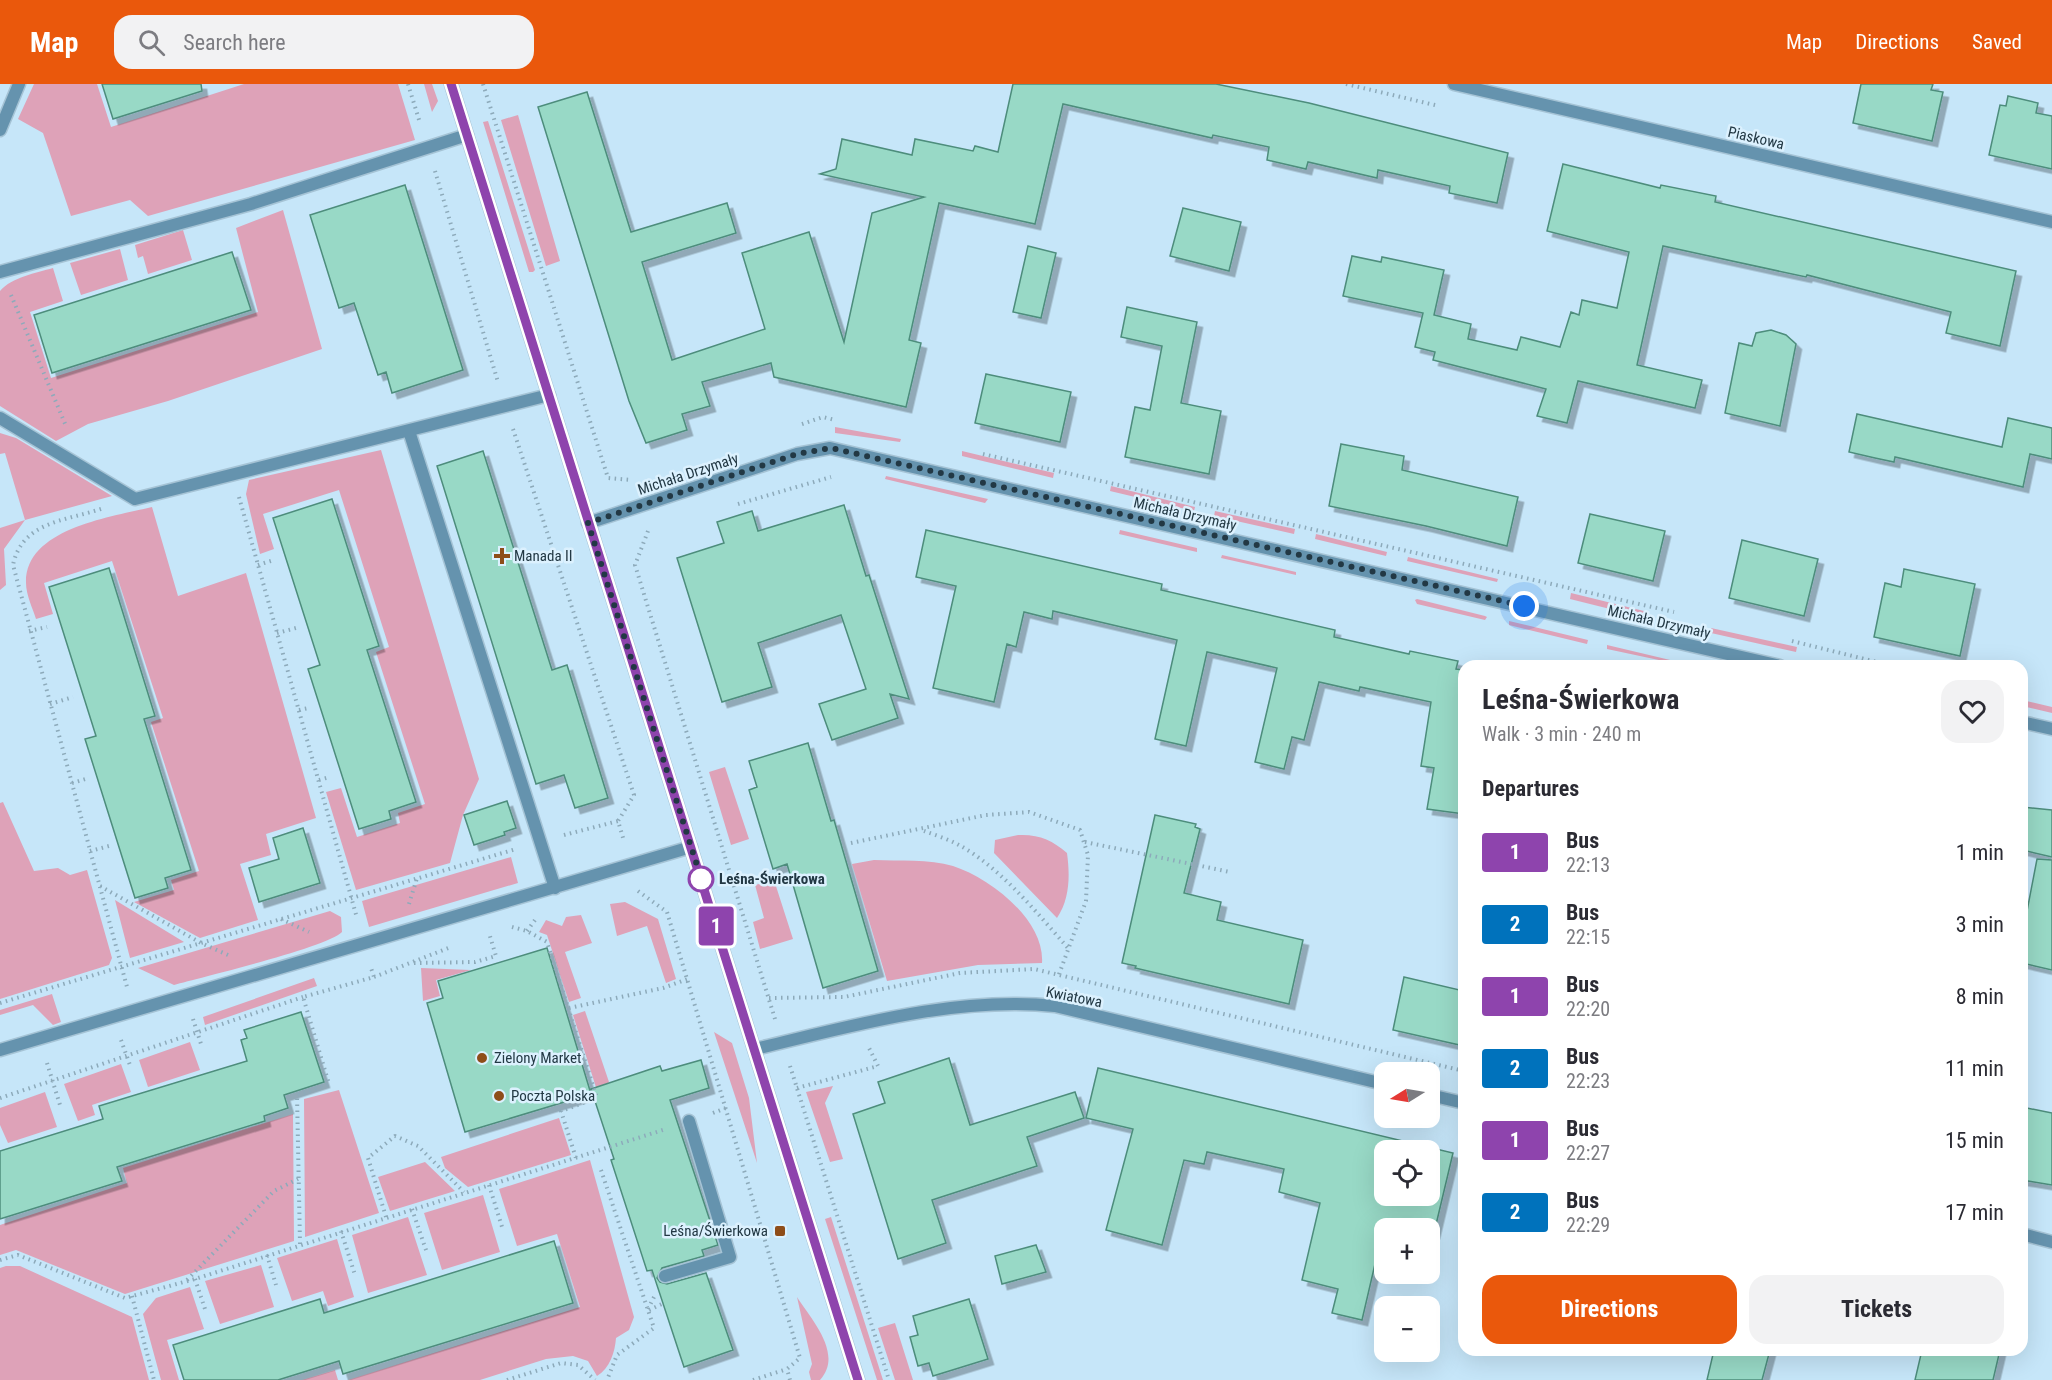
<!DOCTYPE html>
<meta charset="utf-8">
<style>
:root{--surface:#fff;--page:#f2f2f3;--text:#2b2b33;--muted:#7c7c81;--accent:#ea580c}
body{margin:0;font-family:"Roboto Condensed",sans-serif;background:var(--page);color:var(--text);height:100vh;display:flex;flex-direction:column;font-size:22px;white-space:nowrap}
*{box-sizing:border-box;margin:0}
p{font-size:20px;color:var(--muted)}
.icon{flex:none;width:33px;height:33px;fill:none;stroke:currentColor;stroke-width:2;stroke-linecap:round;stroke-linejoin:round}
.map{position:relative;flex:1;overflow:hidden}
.panel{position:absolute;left:1458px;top:576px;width:570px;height:696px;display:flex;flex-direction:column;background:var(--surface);border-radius:18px;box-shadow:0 6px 24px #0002}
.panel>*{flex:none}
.badge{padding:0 12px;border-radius:4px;font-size:21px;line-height:39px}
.needle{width:39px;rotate:259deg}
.buttons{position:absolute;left:1374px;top:978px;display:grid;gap:12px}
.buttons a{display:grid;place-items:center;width:66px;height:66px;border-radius:12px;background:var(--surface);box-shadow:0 6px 24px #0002;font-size:30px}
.you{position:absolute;width:30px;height:30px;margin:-15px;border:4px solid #fff;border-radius:50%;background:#1a73e8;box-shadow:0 0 0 9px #1a73e833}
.map>.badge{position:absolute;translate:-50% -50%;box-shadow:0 0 0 3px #fff}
h2{padding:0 24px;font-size:22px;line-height:54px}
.round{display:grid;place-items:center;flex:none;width:63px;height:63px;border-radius:18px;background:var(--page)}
.overview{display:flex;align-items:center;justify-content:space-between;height:102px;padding:0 24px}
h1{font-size:28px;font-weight:700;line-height:45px}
.action{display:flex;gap:12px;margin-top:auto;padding:12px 24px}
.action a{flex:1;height:69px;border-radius:18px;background:var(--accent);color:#fff;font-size:24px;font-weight:700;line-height:69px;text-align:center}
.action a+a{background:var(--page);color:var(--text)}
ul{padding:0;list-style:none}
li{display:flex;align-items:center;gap:18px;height:72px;padding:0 24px}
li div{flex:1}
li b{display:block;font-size:22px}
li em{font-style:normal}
li .badge{min-width:66px;font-weight:700;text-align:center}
header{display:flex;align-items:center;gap:36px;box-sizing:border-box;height:84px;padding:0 30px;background:var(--accent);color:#fff}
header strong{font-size:28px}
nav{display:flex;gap:33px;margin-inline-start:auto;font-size:21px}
.search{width:420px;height:54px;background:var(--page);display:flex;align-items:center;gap:15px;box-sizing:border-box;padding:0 21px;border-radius:18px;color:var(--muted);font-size:22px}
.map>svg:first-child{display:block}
.green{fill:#dea2b8}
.building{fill:#98d9c6;stroke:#4d8d7c;stroke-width:1.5;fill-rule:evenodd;filter:url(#shadow)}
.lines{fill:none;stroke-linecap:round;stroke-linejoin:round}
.lane-casing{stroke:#a5c3d5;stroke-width:15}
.street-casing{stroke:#a5c3d5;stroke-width:15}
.secondary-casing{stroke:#a5c3d5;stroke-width:15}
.path{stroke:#8daaba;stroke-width:4;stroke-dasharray:1.5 4.5;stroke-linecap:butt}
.lane{stroke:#6593ae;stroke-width:12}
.street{stroke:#6593ae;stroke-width:12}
.secondary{stroke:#1b6c93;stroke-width:12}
.line-casing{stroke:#fff;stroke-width:14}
.line{stroke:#8e44ad;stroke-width:9}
.walk{stroke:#223844;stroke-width:6;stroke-dasharray:0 10.8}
.poi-dot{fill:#8e4d19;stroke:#dcf1fe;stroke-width:2}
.stop-dot{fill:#fff;stroke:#8e44ad;stroke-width:3}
.labels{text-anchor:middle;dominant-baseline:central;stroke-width:5;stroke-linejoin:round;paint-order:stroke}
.street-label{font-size:15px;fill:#223844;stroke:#dcf1fe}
.poi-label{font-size:15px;fill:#223844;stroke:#dcf1fe;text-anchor:start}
.stop-label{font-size:15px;font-weight:bold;fill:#223844;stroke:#dcf1fe;text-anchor:start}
</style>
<header>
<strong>Map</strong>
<div class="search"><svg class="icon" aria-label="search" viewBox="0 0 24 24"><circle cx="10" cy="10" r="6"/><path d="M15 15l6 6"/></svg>Search here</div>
<nav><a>Map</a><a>Directions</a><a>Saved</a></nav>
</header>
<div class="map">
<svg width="2052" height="1296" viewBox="0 0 2052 1296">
<defs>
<filter id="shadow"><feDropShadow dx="5.5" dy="5.5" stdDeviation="0" flood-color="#0004"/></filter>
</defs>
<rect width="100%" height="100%" fill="#c6e6f9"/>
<path class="green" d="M 34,0 L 97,0 L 111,43 L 244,0 L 398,0 L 415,56 L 148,132 L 130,116 L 71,132 L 43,49 L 18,35 Z
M 424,0 L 432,0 L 438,17 L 432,28 Z
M 518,31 L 560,177 L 546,182 L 501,36 Z
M 488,37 L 535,186 L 533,188 L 529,188 L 483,38 Z
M 283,126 L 322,265 L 168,317 L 88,340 L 56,357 L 0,322 L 0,207 C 12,193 36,189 53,184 L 63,217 L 30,228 L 51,294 L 258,228 L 236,144 Z
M 183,146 L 192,176 L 148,190 L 143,172 L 138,174 L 135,161 Z
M 120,165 L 128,196 L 81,211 L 70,179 Z
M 835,343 L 901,355 L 900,358 L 835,349 Z
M 0,349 L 16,354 L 112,412 L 25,436 L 4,465 L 6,501 L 0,506 L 0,444 L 25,436 L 5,369 L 0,370 Z
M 381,366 L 479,695 L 463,731 L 450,779 L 356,806 L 326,708 L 341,704 L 357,753 L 400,739 L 398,729 L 425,720 L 376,568 L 389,563 L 339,406 L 263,430 L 274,465 L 260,470 L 246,410 L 249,396 Z
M 962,367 L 1054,389 L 1053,394 L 962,372 Z
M 886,392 L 988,415 L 985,419 L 885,395 Z
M 1111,402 L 1195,423 L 1194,427 L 1110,407 Z
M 152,423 L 178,512 L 246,489 L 316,734 L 266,750 L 271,771 L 240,780 L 258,836 L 200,854 L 134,818 L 174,806 L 171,796 L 199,787 L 151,638 L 163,634 L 112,477 L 44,499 L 53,530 L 36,535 C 33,525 26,511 26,499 C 25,444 112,433 152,423 Z
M 1215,427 L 1295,445 L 1294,450 L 1214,432 Z
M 1120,446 L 1197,464 L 1197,468 L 1119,450 Z
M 1316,450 L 1387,468 L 1386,472 L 1315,455 Z
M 1222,471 L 1296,488 L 1296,491 L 1221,474 Z
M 1408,473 L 1498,495 L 1497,498 L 1407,477 Z
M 1571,509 L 1648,528 L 1646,534 L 1570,515 Z
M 1417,515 L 1485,532 L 1487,533 L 1485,536 L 1417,520 L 1415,516 Z
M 1509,537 L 1588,556 L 1587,560 L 1509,541 Z
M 1711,544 L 1797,563 L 1796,568 L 1711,549 Z
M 1607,561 L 1687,580 L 1687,582 L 1607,565 Z
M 2022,616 L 2052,623 L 2052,629 L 2022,622 Z
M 725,683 L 749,755 L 731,761 L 709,688 Z
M 3,718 L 34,787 L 58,784 L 70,791 L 87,786 L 112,874 L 109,881 L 0,915 L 0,719 Z
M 1018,751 C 1039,750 1052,756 1067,769 C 1070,791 1070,815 1057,834 L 994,769 L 995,756 Z
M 511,773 L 518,799 L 369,843 L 362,817 Z
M 874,776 C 899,777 929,775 953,782 C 990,794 1045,836 1042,879 L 978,881 L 887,897 L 852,780 Z
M 774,796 L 793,855 L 760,865 L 753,838 L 764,834 L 755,801 Z
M 115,816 L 184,858 L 130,874 Z
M 625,818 L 658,835 L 676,895 L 666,899 L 647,842 L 617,852 L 610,820 Z
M 330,827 L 341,833 L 342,848 C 328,863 203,893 174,901 L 138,884 Z
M 581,831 L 592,859 L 565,868 L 581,914 L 569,918 L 547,851 L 539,848 L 546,836 L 562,842 L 566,833 Z
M 421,884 L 471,886 L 436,896 L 440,912 L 423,917 Z
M 314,894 L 317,902 L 205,941 L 203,933 Z
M 52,910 L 61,938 L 53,941 L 33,921 L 0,931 L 0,926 Z
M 585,927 L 609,998 L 605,1001 L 601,1019 L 573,931 Z
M 714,948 L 732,959 L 749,1014 L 757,1079 Z
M 190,958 L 200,986 L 148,1003 L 139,976 Z
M 121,980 L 131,1008 L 92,1021 L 95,1031 L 78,1037 L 64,1000 Z
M 833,1002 L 825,1019 L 843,1075 L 830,1078 L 806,1008 Z
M 339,1006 L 379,1129 L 305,1153 L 304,1015 Z
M 45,1008 L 57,1043 L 8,1059 L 0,1041 L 0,1024 Z
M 293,1030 L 294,1157 L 125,1210 L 16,1166 L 0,1171 L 0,1141 L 127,1099 L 123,1084 Z
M 559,1034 L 571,1071 L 468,1103 L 445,1084 L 441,1073 Z
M 590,1076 L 634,1233 L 629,1246 L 616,1254 C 615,1268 610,1284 597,1292 L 588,1277 L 573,1272 L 546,1275 L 480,1296 L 348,1296 L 580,1223 L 557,1150 L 517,1162 L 499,1105 Z
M 425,1078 L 455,1107 L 390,1127 L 378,1093 Z
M 483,1111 L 500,1168 L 442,1186 L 424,1129 Z
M 408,1133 L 427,1191 L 368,1209 L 352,1151 Z
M 831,1133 L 883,1296 L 877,1296 L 825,1135 Z
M 337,1155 L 354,1213 L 328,1222 L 323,1207 L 292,1217 L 277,1174 Z
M 261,1181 L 274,1223 L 220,1240 L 205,1197 Z
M 6,1182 L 20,1182 L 132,1233 L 149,1296 L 0,1296 L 0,1184 Z
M 190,1203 L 204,1245 L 167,1256 L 179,1296 L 161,1296 L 143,1230 L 156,1214 Z
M 797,1213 C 811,1235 844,1270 820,1296 L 811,1296 L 809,1288 L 812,1280 Z
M 895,1239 L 913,1296 L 895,1296 L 878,1244 Z
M 335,1286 L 338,1296 L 302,1296 Z"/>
<path class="building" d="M 102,0 L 201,0 L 202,7 L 113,35 Z
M 1013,0 L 1216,0 L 1309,19 L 1508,69 L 1497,119 L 1449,109 L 1450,102 L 1378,86 L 1377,94 L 1308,78 L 1306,85 L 1267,76 L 1269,63 L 1213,51 L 1212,54 L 1063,20 L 1035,140 L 939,119 L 909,256 L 921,259 L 906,323 L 774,293 L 771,279 L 702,298 L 710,322 L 682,330 L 687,346 L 646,359 L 629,317 L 538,23 L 587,8 L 631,148 L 727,119 L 736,149 L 642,178 L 672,276 L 765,245 L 742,169 L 809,148 L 844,258 L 872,129 L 924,113 L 820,90 L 836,85 L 842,55 L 912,71 L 915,55 L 973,67 L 975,62 L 998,68 Z
M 1861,0 L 1933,0 L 1931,6 L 1943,8 L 1932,57 L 1853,39 Z
M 2008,12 L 2038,19 L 2036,29 L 2052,32 L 2052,85 L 1989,71 L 2000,21 L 2006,22 Z
M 1563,80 L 1660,104 L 1661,101 L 1716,112 L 1715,118 L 2016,187 L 2000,262 L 1946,249 L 1951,228 L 1807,191 L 1806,193 L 1663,162 L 1637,281 L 1702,296 L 1695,324 L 1578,297 L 1567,339 L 1537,332 L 1546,305 L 1433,276 L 1435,268 L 1415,263 L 1423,229 L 1343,212 L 1352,172 L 1381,178 L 1382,173 L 1444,186 L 1434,231 L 1471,240 L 1468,255 L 1517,266 L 1521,253 L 1560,263 L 1571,228 L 1579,231 L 1582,216 L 1617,224 L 1629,168 L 1547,147 Z
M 405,101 L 463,286 L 392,309 L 386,288 L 378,291 L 354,219 L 339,224 L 310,131 Z
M 1183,124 L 1241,138 L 1229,187 L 1170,172 Z
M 1028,162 L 1056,169 L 1041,234 L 1013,228 Z
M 232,168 L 251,226 L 52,289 L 34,231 Z
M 1127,223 L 1197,238 L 1181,319 L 1221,327 L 1209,390 L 1125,373 L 1135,323 L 1150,326 L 1162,262 L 1121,253 Z
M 1771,246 L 1786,251 L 1796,260 L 1780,342 L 1725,329 L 1739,259 L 1752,262 L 1756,249 Z
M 986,290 L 1071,308 L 1060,358 L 975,339 Z
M 1857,330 L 2002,363 L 2008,334 L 2052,344 L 2052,375 L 2030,370 L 2023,403 L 1895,373 L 1894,378 L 1875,374 L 1849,368 Z
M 1341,360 L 1404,372 L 1402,386 L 1518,413 L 1507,462 L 1426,442 L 1329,422 Z
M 483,367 L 552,586 L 567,581 L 608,714 L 575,724 L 564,691 L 536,700 L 437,382 Z
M 332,415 L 379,562 L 367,566 L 416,718 L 389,727 L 391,735 L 359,745 L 308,585 L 320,581 L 273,434 Z
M 844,421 L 866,492 L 869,491 L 909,615 L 890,610 L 898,634 L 832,656 L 819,620 L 866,605 L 841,531 L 758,559 L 772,603 L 722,618 L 677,474 L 724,459 L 717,438 L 752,427 L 758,447 Z
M 1590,430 L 1665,447 L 1653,497 L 1578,479 Z
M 926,446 L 1162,500 L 1161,506 L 1335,546 L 1334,553 L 1409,570 L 1410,567 L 1458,577 L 1456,585 L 1464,586 L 1464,730 L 1427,725 L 1434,684 L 1421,682 L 1431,618 L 1360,603 L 1359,607 L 1319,598 L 1304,656 L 1292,653 L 1284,685 L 1255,678 L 1277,584 L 1207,568 L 1186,662 L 1155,655 L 1177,556 L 1053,527 L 1052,535 L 1024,528 L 1016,563 L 1007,560 L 994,618 L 933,604 L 956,502 L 916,493 Z
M 1742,456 L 1818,475 L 1804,532 L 1729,514 Z
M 109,484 L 155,632 L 144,635 L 191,786 L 165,794 L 168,804 L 135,814 L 85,655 L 96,652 L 49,503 Z
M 1904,485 L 1975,500 L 1960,572 L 1874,553 L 1885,499 L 1901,503 Z
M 808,659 L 831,737 L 834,736 L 878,887 L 823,904 L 787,780 L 773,785 L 749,706 L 757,703 L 749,677 Z
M 507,717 L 516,744 L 504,748 L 505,751 L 474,761 L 464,731 Z
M 2022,723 L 2052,726 L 2052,773 L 2022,766 Z
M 1155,731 L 1196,740 L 1195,743 L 1200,745 L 1184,809 L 1221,818 L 1217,836 L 1303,856 L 1289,920 L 1135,884 L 1136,882 L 1122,879 Z
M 303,744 L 320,799 L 259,818 L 249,784 L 279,775 L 273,754 Z
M 2037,775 L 2052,776 L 2052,886 L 2022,879 L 2022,853 Z
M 547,864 L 591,1010 L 465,1048 L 427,919 L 443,914 L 438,897 Z
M 1404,893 L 1464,907 L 1464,962 L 1393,946 Z
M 301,928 L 324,998 L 284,1011 L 288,1024 L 264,1032 L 265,1037 L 117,1083 L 122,1097 L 0,1135 L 0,1067 L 103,1035 L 99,1022 L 247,977 L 241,956 L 247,954 L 244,946 Z
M 949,974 L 970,1041 L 1075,1008 L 1084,1034 L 1027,1053 L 1037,1082 L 932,1116 L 946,1159 L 898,1175 L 853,1030 L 885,1019 L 878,998 Z
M 701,976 L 709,1004 L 670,1016 L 718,1161 L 702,1166 L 704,1172 L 662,1184 L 657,1194 L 660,1198 L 667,1200 L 706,1189 L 733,1266 L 684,1283 L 652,1186 L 647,1187 L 611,1076 L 614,1075 L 591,1005 L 660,982 L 662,987 Z
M 1098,984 L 1453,1069 L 1434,1149 L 1430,1148 L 1430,1144 L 1416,1144 L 1385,1137 L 1362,1236 L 1332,1229 L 1338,1205 L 1302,1196 L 1320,1119 L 1279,1108 L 1284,1085 L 1207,1068 L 1204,1080 L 1184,1076 L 1162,1161 L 1106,1146 L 1133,1045 L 1086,1034 ZM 1384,1066 L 1430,1066 L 1430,1112 L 1384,1112 Z
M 2022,1023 L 2052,1029 L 2052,1101 L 2022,1096 Z
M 554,1157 L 573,1219 L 343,1290 L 339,1277 L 278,1296 L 184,1296 L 173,1261 L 320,1215 L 324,1229 Z
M 1036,1161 L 1046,1188 L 1002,1200 L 995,1172 Z
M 969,1215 L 988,1275 L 933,1292 L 929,1279 L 918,1282 L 910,1253 L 918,1251 L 913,1232 Z
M 1714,1266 L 1770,1266 L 1762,1296 L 1707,1296 Z
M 1922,1266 L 2000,1266 L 1993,1296 L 1915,1296 Z"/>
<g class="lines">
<g class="lane-casing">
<path id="lane" d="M 0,46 L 19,0
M 0,188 L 251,120 L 467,51
M 0,334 L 135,415 L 549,311
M 409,347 L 555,804
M 0,966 L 691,763
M 665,1192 L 730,1173 L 689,1037"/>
</g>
<g class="street-casing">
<path id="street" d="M 1454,0 L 2052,138
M 588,439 L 797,370 L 830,364 L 1780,582
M 2022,638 L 2052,645
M 755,965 C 852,942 954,912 1055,922 L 1384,1000
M 1430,1011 L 1464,1019
M 2022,1150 L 2052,1158"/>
</g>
<g class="secondary-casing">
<path id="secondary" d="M 451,0 L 858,1296"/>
</g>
<path class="path" d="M 408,0 L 420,39
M 483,0 L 608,394 L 632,396
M 1346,0 L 1439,22
M 435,87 L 498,298
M 11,211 L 66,342
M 802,340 L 823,333 L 835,336
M 513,345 L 634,711 L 618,737 L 624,757
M 983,370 L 1674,528
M 239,413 L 357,834
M 738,420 L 831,393
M 101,425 C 64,437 22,438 13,481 L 127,903
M 648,447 L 635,481 L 775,935
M 258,481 L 274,476
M 29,547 L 47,543
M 277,549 L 296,544
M 1792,557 L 1893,582
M 50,620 L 73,613
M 299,626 L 309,624
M 319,696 L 330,693
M 72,699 L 89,694
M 924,747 C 935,751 948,755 959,761 C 1001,784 1036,828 1068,864
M 564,751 L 618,737
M 1085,758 L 1230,788
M 851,759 L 986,731 L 1029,728 L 1080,746 L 1088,771 L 1086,817 L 1058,893
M 90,767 L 109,762
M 100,802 L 201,859 L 228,871
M 638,807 L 667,828 L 800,1274 L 787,1285 L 790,1296
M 409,820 L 417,794
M 281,835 L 309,848
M 512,843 L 527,847 L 547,858 L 597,1014 L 561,1027 L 576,1074
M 527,847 L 535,836
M 414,879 L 475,878 L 496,872 L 489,849
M 374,893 L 451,863
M 769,914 L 844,913 L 960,889 L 1034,885 L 1464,987
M 0,919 L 516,765
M 569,924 L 663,904 L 688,895
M 193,935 L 202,963
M 121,956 L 131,984
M 47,979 L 60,1021
M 790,982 L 889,1296
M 797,1004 L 878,982 L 869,964
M 0,1014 L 303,913
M 713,1029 L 726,1024
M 601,1086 L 654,1244 L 617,1271 L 607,1296
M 489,1101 L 503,1146
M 412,1125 L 427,1169
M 386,1133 L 368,1074 L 395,1052 L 418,1062 L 464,1108
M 341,1147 L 355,1191
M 300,1160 L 297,1011 L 329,1000 L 303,913 L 374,893 L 371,884
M 267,1171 L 276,1201
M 0,1176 L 18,1171 L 125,1214 L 195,1195 L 666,1045
M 195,1195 L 205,1225
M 187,1196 L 274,1107 L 298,1095
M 132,1212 L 154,1296
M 654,1213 L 647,1227 L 664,1219
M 507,1296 L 561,1279 L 578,1281 L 595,1296
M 753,1296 L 787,1285"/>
<use href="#lane" class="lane"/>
<use href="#street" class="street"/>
<use href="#secondary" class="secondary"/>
</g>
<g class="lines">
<g class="line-casing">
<path id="line" d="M 451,0 L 858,1296"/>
</g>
<use href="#line" class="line"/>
<path class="walk" d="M 701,795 L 702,797 L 588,439 L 797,370 L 831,364 L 1524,522"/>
</g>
<g class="poi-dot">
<path d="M499 463h6v6h6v6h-6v6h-6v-6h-6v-6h6z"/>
<circle cx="482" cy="974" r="6"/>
<circle cx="499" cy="1012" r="6"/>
<rect x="774" y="1141" width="12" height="12" rx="3"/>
</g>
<circle class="stop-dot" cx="701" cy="795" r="12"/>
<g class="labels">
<g class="street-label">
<text transform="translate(1756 54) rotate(13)">Piaskowa</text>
<text transform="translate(688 390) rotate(-18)">Michała Drzymały</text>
<text transform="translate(1185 430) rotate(13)">Michała Drzymały</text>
<text transform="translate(1659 538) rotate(13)">Michała Drzymały</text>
<text transform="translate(1074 913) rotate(11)">Kwiatowa</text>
</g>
<g class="poi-label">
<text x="514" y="472">Manada II</text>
<text x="494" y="974">Zielony Market</text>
<text x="511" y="1012">Poczta Polska</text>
<text x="768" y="1147" text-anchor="end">Leśna/Świerkowa</text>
</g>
<g class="stop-label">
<text x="719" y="795">Leśna-Świerkowa</text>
</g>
</g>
</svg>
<div class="buttons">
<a><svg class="needle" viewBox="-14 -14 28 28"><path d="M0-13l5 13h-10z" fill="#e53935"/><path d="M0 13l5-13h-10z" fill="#7c7c81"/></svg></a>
<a><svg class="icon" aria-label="locate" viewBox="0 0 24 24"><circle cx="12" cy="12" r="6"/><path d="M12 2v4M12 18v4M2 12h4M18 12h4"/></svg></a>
<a>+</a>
<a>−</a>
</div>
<div class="you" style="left:1524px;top:522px"></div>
<b class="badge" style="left:716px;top:842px;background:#8e44ad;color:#fff">1</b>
<section class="panel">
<div class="overview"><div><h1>Leśna-Świerkowa</h1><p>Walk · 3 min · 240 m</p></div><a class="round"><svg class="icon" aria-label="heart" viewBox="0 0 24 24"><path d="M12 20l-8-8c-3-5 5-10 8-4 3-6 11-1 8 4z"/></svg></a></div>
<h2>Departures</h2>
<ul>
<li><span class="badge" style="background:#8e44ad;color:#fff">1</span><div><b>Bus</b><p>22:13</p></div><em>1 min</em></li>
<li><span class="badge" style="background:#0072bc;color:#fff">2</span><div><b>Bus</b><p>22:15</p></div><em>3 min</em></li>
<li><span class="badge" style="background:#8e44ad;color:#fff">1</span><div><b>Bus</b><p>22:20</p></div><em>8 min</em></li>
<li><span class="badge" style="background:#0072bc;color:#fff">2</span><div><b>Bus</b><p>22:23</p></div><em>11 min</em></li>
<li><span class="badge" style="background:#8e44ad;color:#fff">1</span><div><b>Bus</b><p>22:27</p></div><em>15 min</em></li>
<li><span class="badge" style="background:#0072bc;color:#fff">2</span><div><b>Bus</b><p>22:29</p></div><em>17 min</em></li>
</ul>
<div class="action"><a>Directions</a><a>Tickets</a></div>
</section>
</div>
